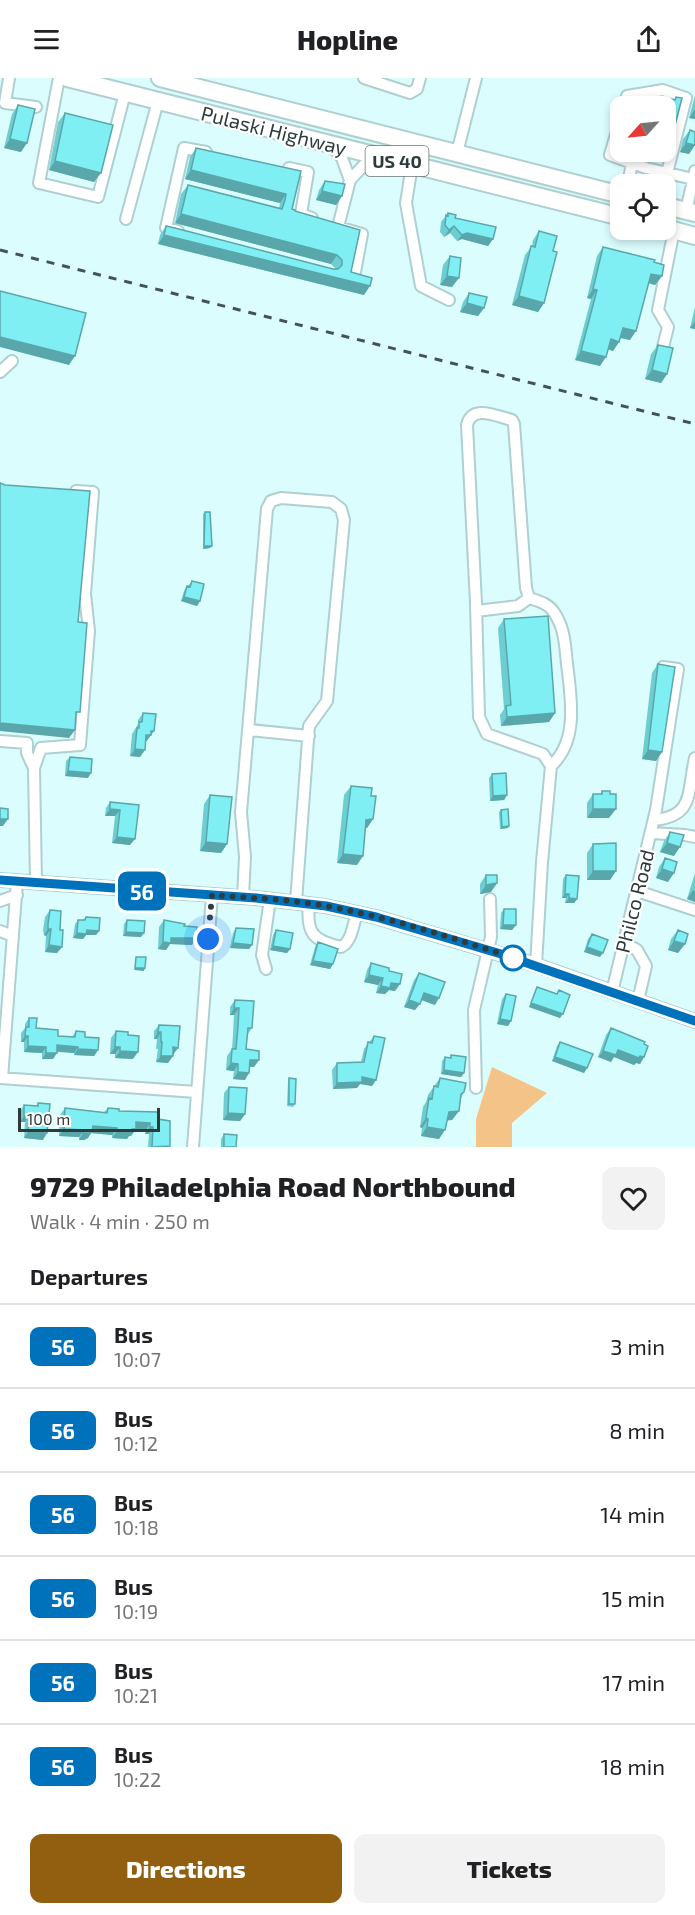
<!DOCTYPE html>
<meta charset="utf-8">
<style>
:root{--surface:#fff;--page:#f2f2f2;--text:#202124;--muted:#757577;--line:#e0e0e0;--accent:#915f0f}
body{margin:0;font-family:"Exo 2",sans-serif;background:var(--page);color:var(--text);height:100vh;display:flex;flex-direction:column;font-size:22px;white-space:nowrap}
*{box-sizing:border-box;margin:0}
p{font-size:20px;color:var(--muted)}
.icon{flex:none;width:33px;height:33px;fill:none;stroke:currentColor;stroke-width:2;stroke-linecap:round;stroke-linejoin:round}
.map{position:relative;height:1069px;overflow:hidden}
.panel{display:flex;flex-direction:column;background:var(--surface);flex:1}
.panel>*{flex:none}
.badge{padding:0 12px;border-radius:9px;font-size:21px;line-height:39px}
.needle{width:39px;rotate:243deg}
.controls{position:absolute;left:610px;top:18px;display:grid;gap:12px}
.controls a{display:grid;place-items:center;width:66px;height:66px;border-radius:12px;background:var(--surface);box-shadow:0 3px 9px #0003;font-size:30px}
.scale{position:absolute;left:18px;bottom:15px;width:142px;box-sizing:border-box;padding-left:6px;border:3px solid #2e3b3b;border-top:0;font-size:16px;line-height:21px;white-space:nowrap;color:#2e3b3b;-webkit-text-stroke:4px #fff;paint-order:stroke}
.you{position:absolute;width:30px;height:30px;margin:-15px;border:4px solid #fff;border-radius:50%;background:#1a73e8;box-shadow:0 0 0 9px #1a73e833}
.map>.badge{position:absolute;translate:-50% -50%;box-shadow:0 0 0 3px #fff}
h2{padding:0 30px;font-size:22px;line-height:54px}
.round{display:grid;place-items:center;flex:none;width:63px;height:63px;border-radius:12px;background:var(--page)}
.head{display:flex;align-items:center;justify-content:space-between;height:102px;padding:0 30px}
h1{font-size:28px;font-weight:800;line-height:45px}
.cta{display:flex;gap:12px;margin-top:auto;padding:12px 30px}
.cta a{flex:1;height:69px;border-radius:12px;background:var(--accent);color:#fff;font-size:24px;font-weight:800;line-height:69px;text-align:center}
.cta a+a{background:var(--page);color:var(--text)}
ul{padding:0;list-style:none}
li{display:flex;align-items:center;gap:18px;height:84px;padding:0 30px;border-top:2px solid var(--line)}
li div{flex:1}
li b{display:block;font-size:22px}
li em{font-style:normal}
li .badge{min-width:66px;font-weight:700;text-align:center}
header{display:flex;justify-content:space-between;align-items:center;height:78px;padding:0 30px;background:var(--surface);font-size:27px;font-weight:800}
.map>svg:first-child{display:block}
.green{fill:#f3c387}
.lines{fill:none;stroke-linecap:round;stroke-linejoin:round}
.minor-casing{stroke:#afcfd0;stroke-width:14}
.major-casing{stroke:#afcfd0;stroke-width:16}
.highway-casing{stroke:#afcfd0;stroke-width:20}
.minor{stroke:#fff;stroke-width:10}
.major{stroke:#fff;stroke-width:14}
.highway{stroke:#fff;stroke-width:16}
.rail{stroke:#435353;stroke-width:3;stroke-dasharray:8 8;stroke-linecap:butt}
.wall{fill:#6dced2}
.shaded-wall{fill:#59a7ab}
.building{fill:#7feff4;stroke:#59a7ab;stroke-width:1.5}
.line-casing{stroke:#fff;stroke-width:14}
.line{stroke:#0072bc;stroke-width:9}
.walk{stroke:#2e3b3b;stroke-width:6;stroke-dasharray:0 10.8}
.stop-dot{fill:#fff;stroke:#0072bc;stroke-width:3}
.labels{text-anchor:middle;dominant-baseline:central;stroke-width:4.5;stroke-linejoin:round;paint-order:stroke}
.shield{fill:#fff;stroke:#6d7676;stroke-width:1.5}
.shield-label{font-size:18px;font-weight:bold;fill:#2e3b3b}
.street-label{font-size:20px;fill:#2e3b3b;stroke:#fff}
</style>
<header><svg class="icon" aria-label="menu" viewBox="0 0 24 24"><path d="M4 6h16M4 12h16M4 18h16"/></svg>Hopline<svg class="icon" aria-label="share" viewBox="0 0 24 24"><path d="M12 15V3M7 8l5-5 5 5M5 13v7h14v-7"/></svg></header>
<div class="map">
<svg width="695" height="1069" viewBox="0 0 695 1069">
<rect width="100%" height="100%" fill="#dcfdfe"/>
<path class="green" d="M 492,989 L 547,1015 L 512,1045 L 512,1069 L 476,1069 L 476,1041 Z"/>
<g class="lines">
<g class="minor-casing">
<path id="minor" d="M 9,0 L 5,25 L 36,29
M 59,0 L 39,105 L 98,119 L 125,15
M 364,0 L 410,15 L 417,11 L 420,0
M 624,28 L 627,18 L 663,12 L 686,20 L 667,95
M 621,39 L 610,77 L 646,90 L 693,101
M 330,66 L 342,80 L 350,102
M 457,75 L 476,0
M 412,87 L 406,125 L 421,208 L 449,222
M 289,90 L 308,94 L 301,136 L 312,140
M 628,106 L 632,85
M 686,133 L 695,93
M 126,141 L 158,23
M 178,153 L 166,150 L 184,70 L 206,74
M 355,194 L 362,156 L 338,149 L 350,102 L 364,87 L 384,81
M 663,269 L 668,249 L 658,232 L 674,152
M 0,294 L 12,283
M 529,520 L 526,510 L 514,346 L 512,342 C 496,338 472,326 467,347 L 476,525 L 479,639 L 487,656 L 543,676 L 551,688
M 476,533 L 518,528 L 529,520 C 538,523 547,525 553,533 C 565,549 565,568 567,586 C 571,619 579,663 551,688 L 542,784 L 536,887
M 250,652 L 309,658
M 0,663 L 27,665 L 27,675 L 34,690
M 654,742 C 695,738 687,714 695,680
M 651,755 L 685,757 L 695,759
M 36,805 L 34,690 L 41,670 L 80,667 L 89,553 L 85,516 L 93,414 L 76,413
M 637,813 L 695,832
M 243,819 L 245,779 L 241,734 L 267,431 L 271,423 L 281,420 L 332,424 L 341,431 L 344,442 L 327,623 L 309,648 L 296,824
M 0,823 L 17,817
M 309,826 C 306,855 313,863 341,869 C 352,864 353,846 357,835
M 0,853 L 13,858
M 624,865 L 637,872 L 646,888 L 638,923
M 266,891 L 262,877 L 270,821
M 612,914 L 656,732 L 678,591 L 663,589
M 0,1000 L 196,1014
M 2,1000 L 17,804
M 476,1010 L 474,932 L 491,859 L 490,821
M 193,1069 L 212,817"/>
</g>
<g class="major-casing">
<path id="major" d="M 0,802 L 256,820 L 325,828 L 376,839 L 536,887 L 695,943"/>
</g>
<g class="highway-casing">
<path id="highway" d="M 67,0 L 621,139
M 160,0 L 621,117
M 666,128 L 695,135
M 666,150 L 695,158"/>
</g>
<use href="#minor" class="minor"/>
<use href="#major" class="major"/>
<use href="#highway" class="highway"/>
<path class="rail" d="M 0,172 L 695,346"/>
</g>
<path class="wall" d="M 695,17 L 695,41 L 689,40 Z
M 18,27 L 21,74 L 4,70 L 12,36 Z
M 65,35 L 94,104 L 49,92 L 58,44 Z
M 690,52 L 695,67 L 689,76 L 680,74 L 683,61 Z
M 196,70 L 301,93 L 292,131 L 295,133 L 360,152 L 351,194 L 364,217 L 158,166 L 160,157 L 166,148 L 333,191 L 336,191 L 331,186 L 175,145 L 181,116 L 188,107 L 279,130 L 280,125 L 185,101 L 190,79 Z
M 325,103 L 342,118 L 336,127 L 316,122 L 319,112 Z
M 448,135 L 455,140 L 493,161 L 488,168 L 462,161 L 457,163 L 450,155 L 444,159 L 440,154 L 441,144 Z
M 539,153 L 544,225 L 538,234 L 512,227 L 525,177 L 532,168 L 533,162 Z
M 603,169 L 654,184 L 662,198 L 655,207 L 649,205 L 630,262 L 620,260 L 619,264 L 613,273 L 608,271 L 600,288 L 575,282 L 591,221 L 587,220 L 597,178 Z
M 450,178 L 452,209 L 440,207 L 443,187 Z
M 469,215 L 484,230 L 478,238 L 460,234 L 463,224 Z
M 695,229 L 695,251 L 690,250 Z
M 658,267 L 667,296 L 661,305 L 645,301 L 651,276 Z
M 205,434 L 212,468 L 210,470 L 203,471 L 203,436 Z
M 192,503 L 200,523 L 197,528 L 181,523 L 184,513 L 187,508 L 188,508 Z
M 504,541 L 555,635 L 549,644 L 501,648 L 500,637 L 504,631 L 498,550 Z
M 658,586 L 662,674 L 656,683 L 642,681 L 652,595 Z
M 143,635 L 149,660 L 145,664 L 140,679 L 130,678 L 132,656 L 138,646 L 138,642 Z
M 70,679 L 88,700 L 65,698 L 66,683 Z
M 492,696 L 507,717 L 504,722 L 490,723 L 489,700 Z
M 351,708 L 371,718 L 373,741 L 367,750 L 366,750 L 357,787 L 337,785 L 344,717 Z
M 602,713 L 610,716 L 609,740 L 587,740 L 587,725 L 593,716 L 600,716 Z
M 210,717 L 227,766 L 221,775 L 200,773 L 204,726 Z
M 110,724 L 139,727 L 130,767 L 112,765 L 115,738 L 105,738 L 106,730 Z
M 501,732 L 508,750 L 500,751 L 499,734 Z
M 670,754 L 674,778 L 660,774 L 664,763 Z
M 593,766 L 616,793 L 610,802 L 587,802 L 587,775 Z
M 665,780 L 668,804 L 656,800 L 659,789 Z
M 695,795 L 695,824 L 687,821 Z
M 486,797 L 497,805 L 491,814 L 480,816 L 480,806 Z
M 566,797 L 577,821 L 574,825 L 565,825 L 566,820 L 562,820 L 563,801 Z
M 504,831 L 516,847 L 512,852 L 500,851 L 501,835 Z
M 50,832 L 60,852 L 62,869 L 57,875 L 45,874 L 46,858 L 44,857 L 43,852 L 45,839 Z
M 86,839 L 99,853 L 96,857 L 86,857 L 83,861 L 73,860 L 75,846 L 78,842 L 83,842 Z
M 127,842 L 141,859 L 123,858 L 124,846 Z
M 164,842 L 184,848 L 192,867 L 170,866 L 166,872 L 158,871 L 159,849 Z
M 236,850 L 252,867 L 249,871 L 230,870 L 233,855 Z
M 276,852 L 290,871 L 287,875 L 270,872 L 273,857 Z
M 678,852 L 685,866 L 678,875 L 668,872 L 671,861 Z
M 592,856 L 600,879 L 584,874 L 588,861 Z
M 318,864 L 333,886 L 330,891 L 310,887 L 315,869 Z
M 371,885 L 389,893 L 400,906 L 395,913 L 389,912 L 385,916 L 376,915 L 378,907 L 364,904 L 367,892 Z
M 419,895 L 435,927 L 421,922 L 415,932 L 404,929 L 414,902 Z
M 537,909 L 556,916 L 559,912 L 560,940 L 529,929 L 535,913 Z
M 506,916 L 511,943 L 508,948 L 497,946 L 502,921 Z
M 235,922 L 252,950 L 248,956 L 246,971 L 259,982 L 254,989 L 250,989 L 245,1002 L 233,1001 L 234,993 L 226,992 L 227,978 L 232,971 L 233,956 L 234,937 L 230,937 L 230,929 Z
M 29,940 L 36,950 L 58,958 L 72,959 L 76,953 L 85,959 L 98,972 L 94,978 L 74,977 L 74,975 L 57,974 L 53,981 L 42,981 L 42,975 L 24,974 L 24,964 L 21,964 L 21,955 L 25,950 L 25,946 Z
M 159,947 L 173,977 L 168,985 L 156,984 L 158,971 L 156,971 L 157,961 L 154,961 L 154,953 Z
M 611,950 L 644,966 L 644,979 L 640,986 L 636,985 L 634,987 L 614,979 L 611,984 L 598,979 L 606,957 Z
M 116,953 L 128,957 L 133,981 L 115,980 L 115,976 L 110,976 L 111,960 Z
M 374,958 L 376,1002 L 372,1008 L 360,1006 L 357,1010 L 333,1011 L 332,992 L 337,985 L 361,984 L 364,971 Z
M 560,964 L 587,990 L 584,995 L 552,983 L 557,968 Z
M 451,977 L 464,995 L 461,999 L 441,996 L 442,983 L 445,979 L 450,980 Z
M 289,1000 L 295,1026 L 293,1029 L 287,1028 L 288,1003 Z
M 440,1000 L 464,1014 L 461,1020 L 459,1033 L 452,1042 L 447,1042 L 439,1061 L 421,1058 L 422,1050 L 420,1049 L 423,1029 L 426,1024 L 428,1017 Z
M 229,1009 L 245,1036 L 240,1043 L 223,1042 L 224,1015 Z
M 38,1025 L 43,1062 L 24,1060 L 25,1044 L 20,1044 L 20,1033 L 24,1027 L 36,1028 Z
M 65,1030 L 104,1034 L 108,1030 L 119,1033 L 158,1041 L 170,1068 L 169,1069 L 148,1069 L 149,1056 L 145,1056 L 146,1052 L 136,1051 L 131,1058 L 129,1058 L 127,1061 L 112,1060 L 112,1057 L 91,1055 L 88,1060 L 84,1062 L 79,1062 L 79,1059 L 59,1058 L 60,1037 Z
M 224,1056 L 236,1069 L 221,1069 L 221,1061 Z"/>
<path class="shaded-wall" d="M 695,31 L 695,41 L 689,40 Z
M 10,61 L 27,65 L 21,74 L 4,70 Z
M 686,65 L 695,67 L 689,76 L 680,74 Z
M 666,71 L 669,71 L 663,80 L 637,74 L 666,74 Z
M 55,83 L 101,95 L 94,104 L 49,92 Z
M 191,92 L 286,116 L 280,125 L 185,101 Z
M 322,113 L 342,118 L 336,127 L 316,122 Z
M 181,136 L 337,177 L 331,186 L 175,145 Z
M 454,148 L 450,155 L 444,159 L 449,152 Z
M 467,155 L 493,161 L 488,168 L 462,161 L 457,163 L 462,157 Z
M 164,157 L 370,208 L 364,217 L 158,166 Z
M 651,196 L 662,198 L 655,207 L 645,204 Z
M 447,198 L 459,200 L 452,209 L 440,207 Z
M 593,211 L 597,212 L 591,221 L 587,220 Z
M 519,218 L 544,225 L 538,234 L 512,227 Z
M 467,225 L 484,230 L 478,238 L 460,234 Z
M 695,243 L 695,251 L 690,250 Z
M 623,250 L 636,253 L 630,262 L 617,259 Z
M 0,259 L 75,278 L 69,287 L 0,269 Z
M 611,261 L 619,264 L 613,273 L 604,270 Z
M 581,273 L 606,279 L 600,288 L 575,282 Z
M 652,292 L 667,296 L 661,305 L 645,301 Z
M 204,468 L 212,468 L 210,470 L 203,471 Z
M 184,519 L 200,523 L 197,528 L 181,523 Z
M 555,635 L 549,644 L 501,648 L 507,639 Z
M 0,645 L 75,652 L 69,660 L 0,653 Z
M 151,653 L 154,653 L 146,664 L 146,657 Z
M 135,671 L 145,672 L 140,679 L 130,678 Z
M 648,672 L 662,674 L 656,683 L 642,681 Z
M 68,693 L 91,695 L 88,700 L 65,698 Z
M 507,717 L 504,722 L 490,723 L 493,718 Z
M 110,731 L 120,732 L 115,738 L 105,738 Z
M 593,731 L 616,731 L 609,740 L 587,740 Z
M 0,741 L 8,741 L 3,748 L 0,748 Z
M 373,741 L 367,750 L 360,751 L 366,742 Z
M 509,748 L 508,750 L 500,751 L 502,749 Z
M 117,759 L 135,761 L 130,767 L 112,765 Z
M 206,764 L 227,766 L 221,775 L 200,773 Z
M 667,765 L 680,769 L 674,778 L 660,774 Z
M 343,776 L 363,778 L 357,787 L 337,785 Z
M 662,791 L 674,795 L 668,804 L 656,800 Z
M 593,793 L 616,793 L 610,802 L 587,802 Z
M 497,805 L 491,814 L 480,816 L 486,807 Z
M 693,812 L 695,813 L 695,824 L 687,821 Z
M 565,816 L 569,816 L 566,820 L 562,820 Z
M 569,820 L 577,821 L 574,825 L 565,825 Z
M 503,847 L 516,847 L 512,852 L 500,851 Z
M 48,851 L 51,851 L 46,858 L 44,857 Z
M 87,852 L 99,853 L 96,857 L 86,857 L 83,861 L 73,860 L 77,855 Z
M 126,854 L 144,855 L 141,859 L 123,858 Z
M 171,860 L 196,860 L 192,867 L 170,866 L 166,872 L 158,871 L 163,864 Z
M 674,863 L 685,866 L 678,875 L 668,872 Z
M 233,865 L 252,867 L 249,871 L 230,870 Z
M 49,867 L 62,869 L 57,875 L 45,874 Z
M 273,868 L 290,871 L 287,875 L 270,872 Z
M 587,869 L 603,875 L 600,879 L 584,874 Z
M 313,883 L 333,886 L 330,891 L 310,887 Z
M 135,890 L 145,890 L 144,893 L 134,892 Z
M 369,897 L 383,900 L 378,907 L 364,904 Z
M 391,905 L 400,906 L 395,913 L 389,912 L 385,916 L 376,915 L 381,908 Z
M 424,915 L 439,920 L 435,927 L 419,921 Z
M 409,922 L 420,926 L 415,932 L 404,929 Z
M 531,925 L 563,936 L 560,940 L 529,929 Z
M 234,930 L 239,930 L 234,937 L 230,937 Z
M 500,941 L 511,943 L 508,948 L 497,946 Z
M 158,954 L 161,954 L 157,961 L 154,961 Z
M 25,958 L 28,958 L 24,964 L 21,964 Z
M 57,967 L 78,969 L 74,975 L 53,973 Z
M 28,968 L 46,969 L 42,975 L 24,974 Z
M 115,969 L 120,969 L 115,976 L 110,976 Z
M 173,969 L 178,970 L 173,977 L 169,976 Z
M 78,971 L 98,972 L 94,978 L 74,977 Z
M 618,972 L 640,978 L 644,979 L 640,986 L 636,985 L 634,987 L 614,979 L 611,984 L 598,979 L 603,973 Z
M 120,973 L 138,974 L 133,981 L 115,980 Z
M 46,975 L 57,975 L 53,981 L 42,981 Z
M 161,978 L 173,978 L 168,985 L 156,984 Z
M 555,979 L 587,990 L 584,995 L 552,983 Z
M 250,982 L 259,982 L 254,989 L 246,988 Z
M 231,985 L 238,986 L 234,993 L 226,992 Z
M 444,992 L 464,995 L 461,999 L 441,996 Z
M 238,994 L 249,995 L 245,1002 L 233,1001 Z
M 362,999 L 376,1002 L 372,1008 L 360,1006 L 357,1010 L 333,1011 L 337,1005 Z
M 459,1033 L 452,1042 L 443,1043 L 449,1034 Z
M 228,1035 L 245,1036 L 240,1043 L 223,1042 Z
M 24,1038 L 29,1038 L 25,1044 L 20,1044 Z
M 426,1040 L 428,1041 L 422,1050 L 420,1049 Z
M 136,1044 L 150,1045 L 146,1052 L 132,1051 Z
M 93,1048 L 117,1050 L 112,1057 L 91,1055 L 88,1060 L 84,1062 L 79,1062 L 83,1055 Z
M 150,1049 L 153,1049 L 149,1056 L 145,1056 Z
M 427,1049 L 445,1052 L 439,1061 L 421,1058 Z
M 64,1051 L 84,1052 L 79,1059 L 59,1058 Z
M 132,1051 L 136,1051 L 131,1058 L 129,1058 L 127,1061 L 112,1060 L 117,1053 Z
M 28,1054 L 47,1055 L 43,1062 L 24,1060 Z"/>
<path class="building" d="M 664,19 L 675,22 L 676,19 L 682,20 L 669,71 L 666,71 L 666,28 L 642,28 L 642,27 L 645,27 L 647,20 L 663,24 Z
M 18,27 L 35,31 L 27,65 L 10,61 Z
M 65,35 L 113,47 L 101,95 L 55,83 Z
M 690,52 L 695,54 L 695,67 L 686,65 Z
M 196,70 L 301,93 L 292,131 L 295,132 L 295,133 L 360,152 L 351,194 L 372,200 L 370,208 L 164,157 L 166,148 L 175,150 L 333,191 L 338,191 L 342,187 L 342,182 L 337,177 L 181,136 L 188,107 L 282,131 L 285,122 L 286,116 L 191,92 Z
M 325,103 L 345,106 L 342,118 L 322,113 Z
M 448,135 L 456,137 L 455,140 L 496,149 L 493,161 L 467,155 L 462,157 L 454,148 L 449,152 L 445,147 L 446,137 L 448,138 Z
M 539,153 L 557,158 L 553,173 L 557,174 L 544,225 L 519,218 L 531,168 L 535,169 Z
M 603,169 L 655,182 L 654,184 L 664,187 L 662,198 L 651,196 L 636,253 L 623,250 L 619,264 L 611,261 L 606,279 L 581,273 L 597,212 L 593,211 Z
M 450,178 L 461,180 L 459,200 L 447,198 Z
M 0,213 L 86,235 L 75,278 L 0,259 Z
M 469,215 L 487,219 L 484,230 L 467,225 Z
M 658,267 L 673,270 L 667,296 L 652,292 Z
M 0,405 L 5,407 L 90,413 L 78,544 L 87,545 L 80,634 L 76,634 L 75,652 L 0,645 Z
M 205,434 L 210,434 L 212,468 L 204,468 Z
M 192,503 L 204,506 L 200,523 L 184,519 L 187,508 L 190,509 Z
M 548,538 L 555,635 L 507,639 L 506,628 L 511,627 L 504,541 Z
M 658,586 L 675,589 L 662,674 L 648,672 Z
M 143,635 L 156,636 L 154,653 L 151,653 L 151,657 L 146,657 L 145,672 L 135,671 L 137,650 L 139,650 L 139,644 L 142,644 Z
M 70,679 L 92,681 L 91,695 L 68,693 Z
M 506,695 L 507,717 L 493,718 L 492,696 Z
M 351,708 L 372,710 L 371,718 L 376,718 L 373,741 L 366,742 L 363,778 L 343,776 Z
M 602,713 L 610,713 L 610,716 L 616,716 L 616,731 L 593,731 L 593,716 L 602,716 Z
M 210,717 L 232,719 L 227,766 L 206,764 Z
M 110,724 L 139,727 L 135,761 L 117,759 L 120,732 L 110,731 Z
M 0,730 L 8,731 L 8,741 L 0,741 Z
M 508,731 L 509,748 L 502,749 L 501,732 Z
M 670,754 L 684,757 L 680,769 L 667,765 Z
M 616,765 L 616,793 L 593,793 L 593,766 Z
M 665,780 L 677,784 L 674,795 L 662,791 Z
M 486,797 L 497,797 L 497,805 L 486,807 Z
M 566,797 L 579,798 L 577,821 L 569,820 L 569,816 L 565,816 Z
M 504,831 L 516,831 L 516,847 L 503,847 Z
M 50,832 L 61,833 L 60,852 L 63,852 L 62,869 L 49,867 L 51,851 L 48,851 L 48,846 Z
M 86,839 L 100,840 L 99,853 L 87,852 L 86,856 L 77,855 L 78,842 L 85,842 Z
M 127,842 L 145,843 L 144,855 L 126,854 Z
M 164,842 L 185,846 L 184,848 L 197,849 L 196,860 L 171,860 L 171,865 L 163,864 Z
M 236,850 L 254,851 L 252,867 L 233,865 Z
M 276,852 L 293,855 L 290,871 L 273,868 Z
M 678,852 L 688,856 L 685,866 L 674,863 Z
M 592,856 L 608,862 L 603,875 L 587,869 Z
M 318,864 L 338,871 L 333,886 L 313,883 Z
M 136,879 L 146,879 L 145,890 L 135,890 Z
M 371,885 L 389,890 L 389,893 L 402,896 L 400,906 L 391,905 L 390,910 L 381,908 L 383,900 L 369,897 Z
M 419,895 L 445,904 L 439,920 L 424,915 L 420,926 L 409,922 Z
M 537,909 L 557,916 L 559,912 L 570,917 L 563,936 L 531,925 Z
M 506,916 L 516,918 L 511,943 L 500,941 Z
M 235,922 L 254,923 L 252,950 L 248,950 L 246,971 L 259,973 L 259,982 L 250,982 L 249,995 L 238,994 L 238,986 L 231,985 L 232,971 L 236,971 L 238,949 L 239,930 L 234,930 Z
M 29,940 L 37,940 L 36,950 L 58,952 L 58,958 L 75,959 L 76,953 L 85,954 L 85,959 L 99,960 L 98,972 L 78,971 L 78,969 L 57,967 L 57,975 L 46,975 L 46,969 L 28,968 L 28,958 L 25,958 L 26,949 L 29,949 Z
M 159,947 L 180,948 L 178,970 L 173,969 L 173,978 L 161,978 L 162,964 L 161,964 L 161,954 L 158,954 Z
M 611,950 L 645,964 L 644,966 L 648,968 L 644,979 L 640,978 L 639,980 L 618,972 L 616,977 L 603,973 Z
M 116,953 L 128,954 L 128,957 L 139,958 L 138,974 L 120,973 L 120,969 L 115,969 Z
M 374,958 L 385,960 L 376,1002 L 362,999 L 362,1004 L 337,1005 L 337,985 L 364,984 L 368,964 L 372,965 Z
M 560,964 L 593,976 L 587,990 L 555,979 Z
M 451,977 L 466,979 L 464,995 L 444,992 L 445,979 L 451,980 Z
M 289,1000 L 296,1001 L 295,1026 L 289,1026 Z
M 440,1000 L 466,1005 L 464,1014 L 461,1016 L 459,1033 L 449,1034 L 445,1052 L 427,1049 L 428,1041 L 426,1040 L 429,1020 L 432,1021 L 434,1008 L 438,1009 Z
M 229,1009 L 247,1010 L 245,1036 L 228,1035 Z
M 38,1025 L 50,1026 L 47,1055 L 28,1054 L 29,1038 L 24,1038 L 24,1027 L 38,1028 Z
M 65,1030 L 107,1035 L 108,1030 L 119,1031 L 119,1033 L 158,1034 L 158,1041 L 170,1043 L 170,1068 L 152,1069 L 153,1049 L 150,1049 L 150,1045 L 136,1044 L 136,1051 L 132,1051 L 131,1055 L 117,1053 L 117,1050 L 93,1048 L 92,1053 L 89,1055 L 83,1055 L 84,1052 L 64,1051 Z
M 224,1056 L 237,1057 L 236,1069 L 224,1069 Z"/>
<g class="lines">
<g class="line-casing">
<path id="line" d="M 0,802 L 256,820 L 326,828 L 376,839 L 501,876 L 695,943"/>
</g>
<use href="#line" class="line"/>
<path class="walk" d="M 208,861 L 212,817 C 250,820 288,821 325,828 C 389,839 453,860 514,880 L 513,880"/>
</g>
<circle class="stop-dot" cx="513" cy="880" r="12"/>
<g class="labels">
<rect class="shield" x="365.5" y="68" width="63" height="30" rx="4.5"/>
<g class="shield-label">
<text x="397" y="83">US 40</text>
</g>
<g class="street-label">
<text transform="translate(274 52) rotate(14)">Pulaski Highway</text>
<text transform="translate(634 823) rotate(-76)">Philco Road</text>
</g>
</g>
</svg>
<div class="controls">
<a><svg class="needle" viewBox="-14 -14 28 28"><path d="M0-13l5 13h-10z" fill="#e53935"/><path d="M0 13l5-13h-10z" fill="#757577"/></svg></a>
<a><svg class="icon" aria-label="locate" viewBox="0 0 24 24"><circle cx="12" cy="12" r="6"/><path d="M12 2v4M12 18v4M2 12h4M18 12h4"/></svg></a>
</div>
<div class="scale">100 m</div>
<div class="you" style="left:208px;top:861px"></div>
<b class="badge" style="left:142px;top:813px;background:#0072bc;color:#fff">56</b>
</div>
<section class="panel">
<div class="head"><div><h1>9729 Philadelphia Road Northbound</h1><p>Walk · 4 min · 250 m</p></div><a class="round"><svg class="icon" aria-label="heart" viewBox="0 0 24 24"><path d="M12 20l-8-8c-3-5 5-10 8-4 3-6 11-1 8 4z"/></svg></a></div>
<h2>Departures</h2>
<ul>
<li><span class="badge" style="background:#0072bc;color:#fff">56</span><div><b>Bus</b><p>10:07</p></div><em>3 min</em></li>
<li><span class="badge" style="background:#0072bc;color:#fff">56</span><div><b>Bus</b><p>10:12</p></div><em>8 min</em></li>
<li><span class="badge" style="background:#0072bc;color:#fff">56</span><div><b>Bus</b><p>10:18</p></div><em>14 min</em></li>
<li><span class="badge" style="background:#0072bc;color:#fff">56</span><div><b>Bus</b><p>10:19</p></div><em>15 min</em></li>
<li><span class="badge" style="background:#0072bc;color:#fff">56</span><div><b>Bus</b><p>10:21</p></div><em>17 min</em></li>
<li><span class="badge" style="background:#0072bc;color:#fff">56</span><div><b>Bus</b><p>10:22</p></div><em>18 min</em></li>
</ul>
<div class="cta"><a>Directions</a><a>Tickets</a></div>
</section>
